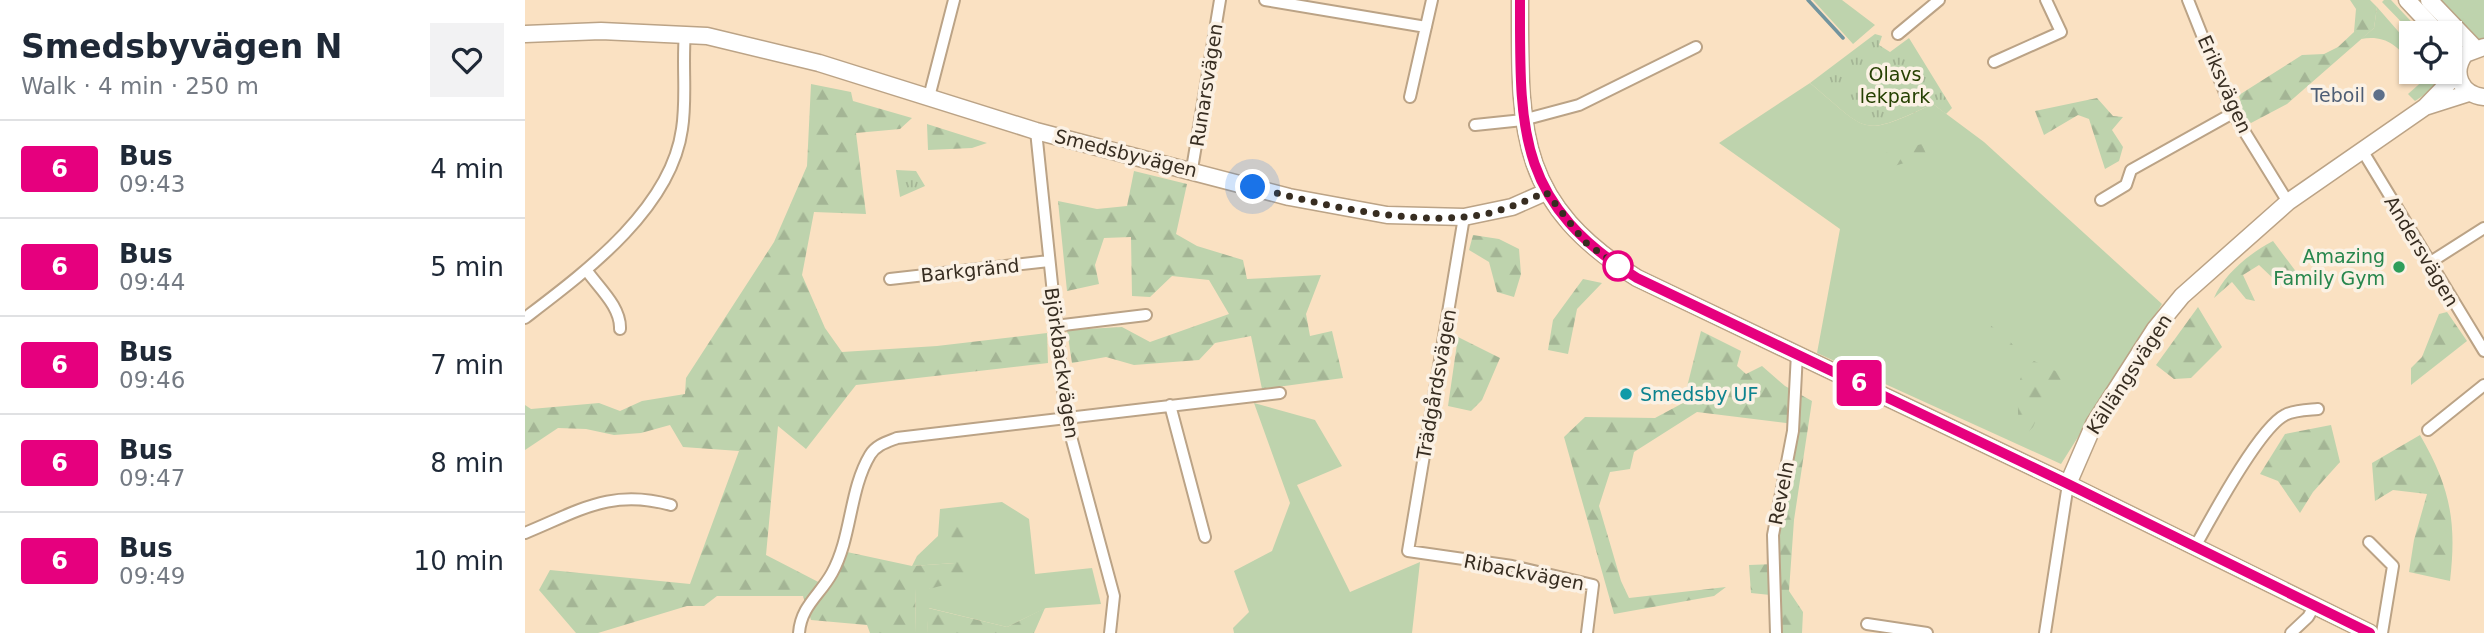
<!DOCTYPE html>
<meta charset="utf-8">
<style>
:root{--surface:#fff;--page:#f2f2f3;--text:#1f2937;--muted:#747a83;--line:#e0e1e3}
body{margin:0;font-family:"DejaVu Sans",sans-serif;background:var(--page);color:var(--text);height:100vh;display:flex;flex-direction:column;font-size:26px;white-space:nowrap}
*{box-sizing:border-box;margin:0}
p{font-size:23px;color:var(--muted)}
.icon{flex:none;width:38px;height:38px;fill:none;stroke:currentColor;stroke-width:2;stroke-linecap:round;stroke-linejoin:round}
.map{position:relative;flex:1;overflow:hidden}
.details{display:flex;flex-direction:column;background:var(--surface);width:525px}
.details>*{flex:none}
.badge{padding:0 14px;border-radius:5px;font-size:24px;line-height:46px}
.buttons{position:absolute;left:1874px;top:21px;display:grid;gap:14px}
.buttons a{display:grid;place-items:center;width:63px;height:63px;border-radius:0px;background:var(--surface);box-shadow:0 2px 5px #0004;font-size:35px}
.you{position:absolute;width:35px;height:35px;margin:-18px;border:5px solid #fff;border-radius:50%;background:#1a73e8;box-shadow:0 0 0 10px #1a73e833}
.map>.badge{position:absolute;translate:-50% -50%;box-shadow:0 0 0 4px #fff}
.round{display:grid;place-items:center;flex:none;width:74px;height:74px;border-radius:0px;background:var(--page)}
.summary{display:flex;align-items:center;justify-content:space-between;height:119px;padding:0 21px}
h1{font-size:33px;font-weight:700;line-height:52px}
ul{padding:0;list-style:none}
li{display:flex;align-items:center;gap:21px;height:98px;padding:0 21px;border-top:2px solid var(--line)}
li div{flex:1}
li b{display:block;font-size:26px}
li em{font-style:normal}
li .badge{min-width:77px;font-weight:700;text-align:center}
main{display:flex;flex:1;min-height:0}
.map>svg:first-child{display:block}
.grass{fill:#bed3ad}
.forest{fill:url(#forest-firs)}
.park{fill:url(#park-tufts)}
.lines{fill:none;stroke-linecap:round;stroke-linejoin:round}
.stream{stroke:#72949e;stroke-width:3.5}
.street-casing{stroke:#bba386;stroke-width:14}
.secondary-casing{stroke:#bba386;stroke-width:19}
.street{stroke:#fff;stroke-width:10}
.secondary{stroke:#fff;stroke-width:16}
.line-casing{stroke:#fff;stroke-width:16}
.line{stroke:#e6007e;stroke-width:10}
.walk{stroke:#372d21;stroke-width:7;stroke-dasharray:0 12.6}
.service-dot{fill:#5c6f8a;stroke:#fbf1e4;stroke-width:2.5}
.stop-dot{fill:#fff;stroke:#e6007e;stroke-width:3.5}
.leisure-dot{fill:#2e9e5b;stroke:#fbf1e4;stroke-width:2.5}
.culture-dot{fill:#0f9aa8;stroke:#fbf1e4;stroke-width:2.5}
.labels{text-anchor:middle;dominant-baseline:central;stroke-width:7;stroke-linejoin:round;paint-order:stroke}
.park-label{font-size:19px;fill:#264102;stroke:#fbf1e4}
.street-label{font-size:19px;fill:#372d21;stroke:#fbf1e4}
.service-label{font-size:19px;fill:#4e5e75;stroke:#fbf1e4;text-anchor:end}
.leisure-label{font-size:19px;fill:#27864d;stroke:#fbf1e4;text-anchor:end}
.culture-label{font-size:19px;fill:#0d838f;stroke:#fbf1e4;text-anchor:start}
</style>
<main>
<section class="details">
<div class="summary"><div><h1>Smedsbyvägen N</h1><p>Walk · 4 min · 250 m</p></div><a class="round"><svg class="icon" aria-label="heart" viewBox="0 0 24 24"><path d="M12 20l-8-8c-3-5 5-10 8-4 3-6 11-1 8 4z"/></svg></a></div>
<ul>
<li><span class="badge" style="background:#e6007e;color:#fff">6</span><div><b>Bus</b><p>09:43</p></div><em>4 min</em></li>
<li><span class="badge" style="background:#e6007e;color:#fff">6</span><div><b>Bus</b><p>09:44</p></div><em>5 min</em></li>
<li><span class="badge" style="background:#e6007e;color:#fff">6</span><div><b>Bus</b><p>09:46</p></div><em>7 min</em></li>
<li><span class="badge" style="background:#e6007e;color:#fff">6</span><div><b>Bus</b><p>09:47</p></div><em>8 min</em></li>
<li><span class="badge" style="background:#e6007e;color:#fff">6</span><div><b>Bus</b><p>09:49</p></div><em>10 min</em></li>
</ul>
</section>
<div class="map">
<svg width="1959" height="633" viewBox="0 0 1959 633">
<defs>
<pattern id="forest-firs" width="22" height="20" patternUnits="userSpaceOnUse" patternTransform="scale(1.75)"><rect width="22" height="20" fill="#bed3ad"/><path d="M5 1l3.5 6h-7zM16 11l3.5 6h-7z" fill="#a4b595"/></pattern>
<pattern id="park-tufts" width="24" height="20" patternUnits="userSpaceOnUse" patternTransform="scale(1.75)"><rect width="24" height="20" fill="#bed3ad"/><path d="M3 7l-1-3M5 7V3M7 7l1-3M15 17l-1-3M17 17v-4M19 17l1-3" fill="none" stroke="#a4b595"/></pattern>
</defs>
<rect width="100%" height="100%" fill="#fae1c2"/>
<path class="grass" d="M 1288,0 L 1317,0 L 1350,25 L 1328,44 Z
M 1859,0 L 1866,0 L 1897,33 L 1887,33 L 1857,2 Z
M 1911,0 L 1959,0 L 1959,41 L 1946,38 Z
M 1852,7 L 1886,46 L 1886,62 C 1871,45 1860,35 1836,39 L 1849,28 Z
M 1895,72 L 1903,72 L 1911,87 L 1890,101 L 1883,94 L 1901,78 Z
M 1285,83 C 1345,133 1335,138 1408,104 L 1459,142 L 1637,304 L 1536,464 L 1292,353 L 1315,229 L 1194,143 Z
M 729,403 L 790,420 L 817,466 L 772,485 L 825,592 L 895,562 L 887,633 L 709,633 L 708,628 L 724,612 L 709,571 L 747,551 L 765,503 Z
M 477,502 L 504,519 L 510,574 L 567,568 L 576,604 L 521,608 L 482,627 L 404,608 L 402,633 L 391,633 L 390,588 L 404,589 L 430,563 L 387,566 L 392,556 L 413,536 L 415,509 Z"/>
<path class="forest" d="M 1825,0 L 1845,0 L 1852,7 L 1849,28 L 1762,104 L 1726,123 L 1718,116 L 1714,95 L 1777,55 L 1799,54 L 1813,47 L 1829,32 L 1831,9 Z
M 286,84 L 326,92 L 328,101 L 387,118 L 375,129 L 331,133 L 341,214 L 289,212 L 277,275 L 300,328 L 317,352 L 412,346 L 522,333 L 523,363 L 331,385 L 281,449 L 253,426 L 241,555 L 305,588 L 322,552 L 387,566 L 430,563 L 425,528 L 439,523 L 446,578 L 404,589 L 390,589 L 391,633 L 345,633 L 342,625 L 286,620 L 278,596 L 192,596 L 179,606 L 162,606 L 73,633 L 51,633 L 14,590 L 25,570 L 165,584 L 214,451 L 158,447 L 145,425 L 116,433 L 89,435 L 61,429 L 33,428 L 0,450 L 0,405 L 6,409 L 74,403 L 95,411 L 117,401 L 160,394 L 161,378 L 249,242 L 282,166 Z
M 1572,98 L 1588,116 L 1598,117 L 1587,130 L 1598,147 L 1594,161 L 1580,169 L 1564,119 L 1553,115 L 1519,135 L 1510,111 Z
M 402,124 L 462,143 L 447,148 L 403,150 Z
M 1397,144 L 1402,156 L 1350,172 L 1340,158 Z
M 609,171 L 662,184 L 651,234 L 672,246 L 718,260 L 722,279 L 796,275 L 781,314 L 785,336 L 807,331 L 818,378 L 737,389 L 726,336 L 690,343 L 674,360 L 609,365 L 581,357 L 547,363 L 542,330 L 597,327 L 625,342 L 704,314 L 684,280 L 647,276 L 625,297 L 607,296 L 606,237 L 579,238 L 570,265 L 574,284 L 542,291 L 533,201 L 572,209 L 602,206 Z
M 948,235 L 974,239 L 994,249 L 996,274 L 989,297 L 972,292 L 964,262 L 944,250 Z
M 1748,241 L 1778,281 L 1755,285 L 1734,265 L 1718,275 L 1730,301 L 1721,299 L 1707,282 L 1689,298 C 1699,274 1725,253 1748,241 Z
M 1058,279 L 1077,283 L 1052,309 L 1043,354 L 1023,350 L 1028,320 Z
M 1673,307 L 1697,347 L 1666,378 L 1649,379 L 1631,365 Z
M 1443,308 L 1482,338 L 1493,351 L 1441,317 Z
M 1922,312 L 1942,341 L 1886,385 L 1886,368 L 1897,357 L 1914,314 Z
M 1176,331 L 1216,351 L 1212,366 L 1221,374 L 1237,366 L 1260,386 L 1287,401 L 1269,520 L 1264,591 L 1278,612 L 1277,633 L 1256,633 L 1256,596 L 1226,593 L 1224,565 L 1250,564 L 1269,424 L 1172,412 L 1109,452 L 1105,469 L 1085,472 L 1074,506 L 1096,581 L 1104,598 L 1201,587 L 1189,596 L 1089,614 L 1039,437 L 1060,417 L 1130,418 L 1158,403 Z
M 933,337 L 975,358 L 957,400 L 946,411 L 923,406 Z
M 1509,361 L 1550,380 L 1516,409 L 1508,427 L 1496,440 C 1490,429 1494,424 1493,412 C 1493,391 1490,376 1509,361 Z
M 1806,425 L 1815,462 L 1788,492 L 1775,513 L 1753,481 L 1735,474 L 1760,434 Z
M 1895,435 C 1925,487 1932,521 1925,581 L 1884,572 L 1889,540 L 1902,494 L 1868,490 L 1850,501 L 1847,463 Z
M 403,608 L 482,627 L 520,608 L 509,633 L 402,633 Z"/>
<path class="park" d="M 1350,34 L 1357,36 L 1354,45 L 1365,52 L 1384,38 L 1427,108 L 1421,114 L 1408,104 C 1334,138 1345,133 1285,83 Z
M 371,170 L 391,171 L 400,186 L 375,197 Z"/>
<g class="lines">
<path class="stream" d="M 1283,0 L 1318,38"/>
<g class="street-casing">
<path id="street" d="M 740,0 L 901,27
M 1663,0 L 1708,113 L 1763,202
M 1373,34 L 1414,0
M 1469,62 L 1536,32 L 1521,0
M 404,97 L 429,0
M 885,97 L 907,0
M 950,125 L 998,120 L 1054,105 L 1171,47
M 511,131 L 541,418 L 589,596 L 585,633
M 1837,150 L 1959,351
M 667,169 L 695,0
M 1576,200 L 1601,185 L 1606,170 L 1708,113
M 939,217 L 883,551 L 987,566 L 1068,585 L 1062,633
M 1904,263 L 1959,228
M 62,271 C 74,288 96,307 95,329
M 365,279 L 524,261
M 0,318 C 59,273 146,209 157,129 C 162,98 157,65 160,33
M 530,326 L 621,315
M 645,405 L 680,537
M 1903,430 L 1959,385
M 0,533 C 54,511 86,488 146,505
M 1844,542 L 1868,566 L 1857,633
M 1670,547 C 1686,518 1734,428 1760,415 C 1769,410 1783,410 1793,409
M 1342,624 L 1402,633
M 274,633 C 276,606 295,595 307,573 C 327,537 324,490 345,455 C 351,445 362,442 372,438 L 755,393
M 1251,633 L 1248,535 L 1268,431 L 1272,353
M 1520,633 L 1543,484
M 1766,633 L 1783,617 L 1790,605"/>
</g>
<g class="secondary-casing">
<path id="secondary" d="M 995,0 C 995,131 991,202 1112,278 L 1543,484 L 1845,633
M 1882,0 L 1913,33
M 1904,0 L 1950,48
M 0,34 L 76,31 L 182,36 L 294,63 L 511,131 L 764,197 L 862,215 L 939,217 L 987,207 L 1021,192
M 1959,47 L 1940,54 C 1926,73 1936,95 1959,97
M 1900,107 L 1944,93
M 1543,484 L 1569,424 L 1630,329 L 1657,296 L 1763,202 L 1900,107 L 1933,73"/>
</g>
<use href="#street" class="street"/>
<use href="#secondary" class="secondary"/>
</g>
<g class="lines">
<g class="line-casing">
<path id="line" d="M 995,0 C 995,130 991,203 1112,278 L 1543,484 L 1845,633"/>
</g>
<use href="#line" class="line"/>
<path class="walk" d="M 728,187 C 792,204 873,223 939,217 C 968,215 995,204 1021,192 L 1060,242 L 1093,266"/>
</g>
<circle class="service-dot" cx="1854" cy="95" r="7"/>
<circle class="stop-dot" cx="1093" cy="266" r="14"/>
<circle class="leisure-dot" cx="1874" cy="267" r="7"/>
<circle class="culture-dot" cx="1101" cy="394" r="7"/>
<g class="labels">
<g class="park-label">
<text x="1370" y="74">Olavs<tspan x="1370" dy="22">lekpark</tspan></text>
</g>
<g class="street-label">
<text transform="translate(1700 84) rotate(66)">Eriksvägen</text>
<text transform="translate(681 85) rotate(-81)">Runarsvägen</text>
<text transform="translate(601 153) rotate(14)">Smedsbyvägen</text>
<text transform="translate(1897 251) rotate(59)">Andersvägen</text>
<text transform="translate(445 270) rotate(-6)">Barkgränd</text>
<text transform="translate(537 363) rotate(82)">Björkbackvägen</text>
<text transform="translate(1604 374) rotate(-57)">Källängsvägen</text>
<text transform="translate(911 384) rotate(-80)">Trädgårdsvägen</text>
<text transform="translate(1256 493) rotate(-79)">Reveln</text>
<text transform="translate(999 572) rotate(11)">Ribackvägen</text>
</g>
<g class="service-label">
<text x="1840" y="95">Teboil</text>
</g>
<g class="leisure-label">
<text x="1860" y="256">Amazing<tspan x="1860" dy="22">Family Gym</tspan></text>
</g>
<g class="culture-label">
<text x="1115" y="394">Smedsby UF</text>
</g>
</g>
</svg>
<div class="buttons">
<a><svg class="icon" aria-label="locate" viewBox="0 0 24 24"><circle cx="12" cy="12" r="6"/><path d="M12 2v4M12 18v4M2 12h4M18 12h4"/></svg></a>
</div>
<div class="you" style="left:728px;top:187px"></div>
<b class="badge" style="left:1334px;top:383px;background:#e6007e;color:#fff">6</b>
</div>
</main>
